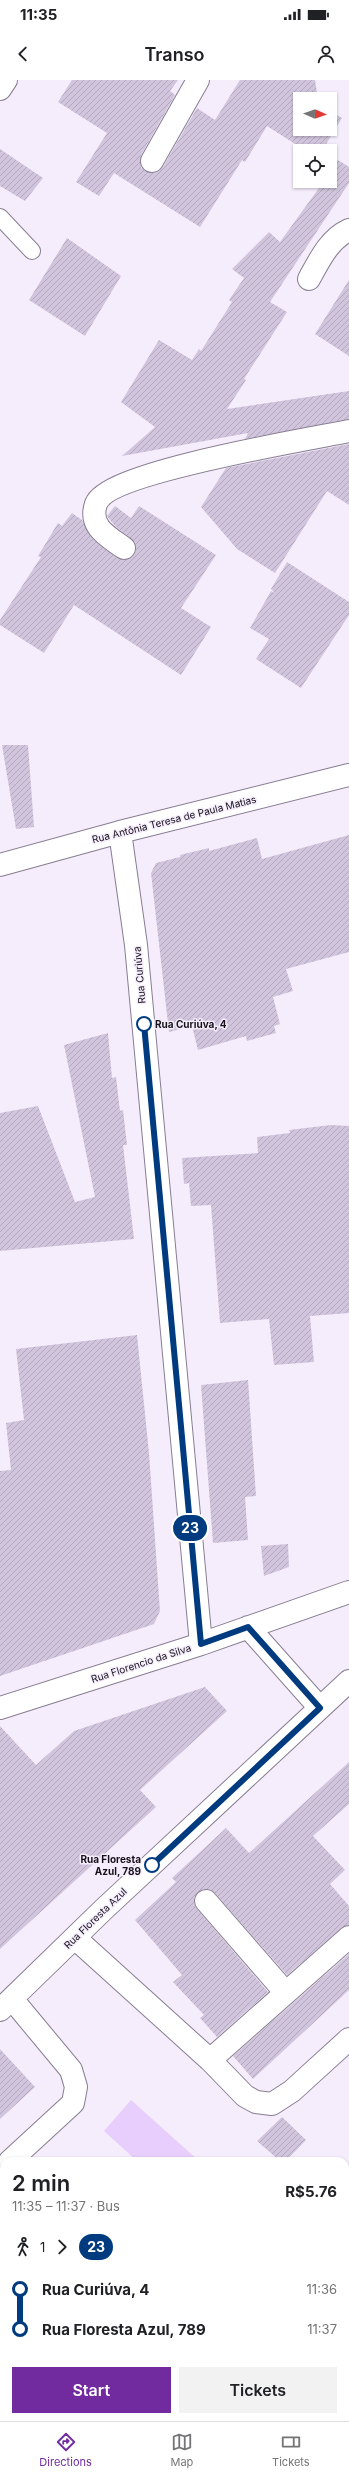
<!DOCTYPE html>
<meta charset="utf-8">
<style>
:root{--surface:#fff;--page:#f2f2f2;--text:#202124;--muted:#757577;--line:#e0e0e0;--accent:#722b9f}
body{margin:0;font-family:Inter,sans-serif;background:var(--page);color:var(--text);height:100vh;display:flex;flex-direction:column;font-size:15px;white-space:nowrap}
*{box-sizing:border-box;margin:0}
p{font-size:13px;color:var(--muted)}
.icon{flex:none;width:22px;height:22px;fill:none;stroke:currentColor;stroke-width:2;stroke-linecap:round;stroke-linejoin:round}
.map{position:relative;flex:1;overflow:hidden}
.drawer{position:absolute;left:0px;top:2077px;width:349px;height:264px;display:flex;flex-direction:column;background:var(--surface);border-radius:12px 12px 0 0;box-shadow:0 1px 3px #0004}
.drawer>*{flex:none}
.badge{padding:0 8px;border-radius:13px;font-size:14px;line-height:26px}
.needle{width:26px;rotate:92deg}
.buttons{position:absolute;left:293px;top:12px;display:grid;gap:8px}
.buttons a{display:grid;place-items:center;width:44px;height:44px;border-radius:0px;background:var(--surface);box-shadow:0 1px 3px #0004;font-size:20px}
.map>.badge{position:absolute;translate:-50% -50%;box-shadow:0 0 0 2px #fff}
.legs{display:flex;align-items:center;gap:6px;height:44px;padding:0 12px;font-size:13px}
.legs p{margin-inline-start:auto}
.headline{display:flex;align-items:center;justify-content:space-between;height:68px;padding:0 12px}
h1{font-size:22px;font-weight:600;line-height:30px}
.action{display:flex;gap:8px;margin-top:auto;padding:8px 12px}
.action a{flex:1;height:46px;border-radius:0px;background:var(--accent);color:#fff;font-size:16px;font-weight:600;line-height:46px;text-align:center}
.action a+a{background:var(--page);color:var(--text)}
ul{padding:0 12px;list-style:none}
li{display:flex;align-items:center;gap:14px;height:40px;font-size:15px}
li i{display:grid;place-items:center;width:6px;height:100%;margin:0 5px;background:currentColor}
li i::after{content:'';width:10px;height:10px;margin:-5px;border:3px solid;border-radius:50%;background:var(--surface)}
li p{margin-inline-start:auto}
li:first-child i{background:linear-gradient(#0000 50%,currentColor 0)}
li:last-child i{background:linear-gradient(currentColor 50%,#0000 0)}
.status{display:flex;justify-content:space-between;align-items:center;height:28px;padding:0 20px;background:var(--surface);direction:ltr}
.status svg{height:11px;fill:currentColor}
header{display:flex;justify-content:space-between;align-items:center;height:52px;padding:0 12px;background:var(--surface);font-size:18px;font-weight:600}
.menu{display:flex;justify-content:space-around;align-items:center;height:56px;border-top:1px solid var(--line);background:var(--surface);font-size:11px;color:var(--muted)}
.menu a{display:grid;justify-items:center;gap:2px}
.menu .on{color:var(--accent)}
.map>svg:first-child{display:block}
.forest{fill:url(#forest-crowns)}
.pitch{fill:#e7cefd}
.building{fill:url(#building-hatch)}
.lines{fill:none;stroke-linecap:round;stroke-linejoin:round}
.lane-casing{stroke:#887d92;stroke-width:18}
.street-casing{stroke:#887d92;stroke-width:24}
.secondary-casing{stroke:#887d92;stroke-width:24}
.lane{stroke:#fff;stroke-width:16}
.street{stroke:#fff;stroke-width:22}
.secondary{stroke:#fff;stroke-width:22}
.line-1-casing{stroke:#fff;stroke-width:9}
.line-1{stroke:#003b80;stroke-width:6}
.stop-1-dot{fill:#fff;stroke:#003b80;stroke-width:2}
.labels{text-anchor:middle;dominant-baseline:central;stroke-width:3;stroke-linejoin:round;paint-order:stroke}
.street-label{font-size:10px;fill:#17121a;stroke:#f5edfc}
.stop-label{font-size:10px;font-weight:bold;fill:#17121a;stroke:#f5edfc;text-anchor:start}
</style>
<div class="status"><b>11:35</b><svg viewBox="0 0 49 12"><path d="M0 12V9h3v3zM5 12V6h3v6zM10 12V3h3v9zM15 12V0h3v12zM26 1h20v11H26zM47 4h2v5h-2z"/></svg></div>
<header><svg class="icon" aria-label="back" viewBox="0 0 24 24"><path d="M15 5l-7 7 7 7"/></svg>Transo<svg class="icon" aria-label="person" viewBox="0 0 24 24"><circle cx="12" cy="8" r="4"/><path d="M4 21q1-7 8-7t8 7"/></svg></header>
<div class="map">
<svg width="349" height="2341" viewBox="0 0 349 2341">
<defs>
<pattern id="forest-crowns" width="20" height="18" patternUnits="userSpaceOnUse"><rect width="20" height="18" fill="#e7cefd"/><path d="M2 6a3 3 0 1 1 6 0M12 15a3 3 0 1 1 6 0" fill="none" stroke="#c5b0d8"/></pattern>
<pattern id="building-hatch" width="6" height="6" patternUnits="userSpaceOnUse"><rect width="6" height="6" fill="#d1c5dd"/><path d="M-1 1l2-2M0 6l6-6M5 7l2-2" fill="none" stroke="#b3a8bd"/></pattern>
</defs>
<rect width="100%" height="100%" fill="#f5edfc"/>
<path class="forest" d="M 246,2337 L 319,2337 L 318,2341 L 229,2341 Z"/>
<path class="pitch" d="M 131,2020 L 199,2081 L 137,2081 L 104,2051 Z"/>
<path class="building" d="M 72,0 L 178,0 L 170,11 L 175,15 L 141,75 L 141,88 L 152,93 L 158,92 L 163,87 L 197,28 L 215,40 L 240,0 L 315,0 L 318,19 L 300,19 L 300,49 L 330,49 L 330,31 L 342,38 L 322,71 L 306,71 L 267,46 L 245,82 L 242,80 L 200,147 L 114,93 L 99,116 L 76,102 L 107,53 L 58,22 Z
M 0,69 L 43,98 L 25,121 L 0,106 Z
M 338,80 L 349,87 L 349,103 L 270,222 L 287,232 L 244,299 L 246,300 L 227,329 L 349,311 L 349,339 L 245,359 L 248,353 L 122,376 L 155,347 L 121,322 L 159,260 L 192,280 L 199,269 L 201,271 L 232,222 L 229,220 L 244,198 L 232,189 L 269,152 L 280,162 L 324,101 L 330,101 L 330,92 Z
M 67,158 L 121,196 L 85,256 L 29,220 Z
M 349,200 L 349,276 L 315,254 Z
M 349,364 L 349,425 L 327,411 L 275,493 L 237,469 L 201,427 L 226,388 Z
M 115,426 L 131,438 L 139,426 L 216,475 L 181,528 L 211,547 L 181,595 L 74,525 L 44,573 L 0,545 L 0,540 L 41,477 L 38,476 L 58,443 L 62,446 L 72,433 L 82,440 L 93,459 L 117,478 L 123,480 L 134,475 L 136,469 L 135,462 L 115,446 L 107,436 Z
M 287,482 L 349,522 L 349,535 L 301,608 L 256,579 L 269,559 L 250,548 L 271,511 L 275,513 L 271,509 Z
M 2,665 L 28,665 L 34,747 L 16,749 Z
M 349,755 L 349,872 L 286,889 L 293,911 L 273,917 L 280,944 L 274,946 L 276,953 L 247,961 L 246,956 L 198,970 L 192,946 L 169,952 L 151,793 L 156,783 L 180,777 L 180,775 L 209,768 L 209,771 L 257,758 L 262,779 Z
M 108,953 L 112,998 L 116,997 L 120,1031 L 123,1030 L 127,1065 L 123,1065 L 134,1159 L 0,1171 L 0,1033 L 38,1026 L 75,1122 L 95,1117 L 64,965 Z
M 331,1045 L 349,1046 L 349,1233 L 310,1236 L 314,1282 L 274,1285 L 269,1239 L 220,1243 L 211,1125 L 191,1126 L 189,1103 L 184,1104 L 182,1078 L 258,1073 L 257,1057 L 290,1053 L 289,1050 Z
M 137,1255 L 149,1373 L 160,1531 L 154,1544 L 0,1596 L 0,1391 L 11,1390 L 6,1343 L 24,1340 L 16,1269 Z
M 248,1300 L 256,1416 L 245,1417 L 248,1460 L 213,1463 L 201,1305 Z
M 288,1464 L 289,1487 L 264,1496 L 261,1466 Z
M 205,1607 L 227,1631 L 140,1710 L 156,1727 L 0,1869 L 0,1646 L 36,1685 L 74,1651 Z
M 349,1682 L 349,1724 L 313,1756 L 345,1790 L 330,1804 L 349,1826 L 349,1845 L 341,1848 L 287,1895 L 215,1813 L 203,1809 L 194,1817 L 194,1823 L 197,1829 L 268,1912 L 217,1957 L 200,1938 L 204,1935 L 173,1902 L 182,1895 L 135,1840 L 176,1802 L 172,1798 L 226,1748 L 249,1773 Z
M 349,1874 L 349,1910 L 253,1999 L 233,1976 Z
M 0,1969 L 35,2007 L 0,2039 Z
M 282,2037 L 306,2060 L 286,2081 L 280,2081 L 257,2061 Z"/>
<g class="lines">
<g class="lane-casing">
<path id="lane" d="M 0,137 L 32,171"/>
</g>
<g class="street-casing">
<path id="street" d="M 0,9 L 6,0
M 152,81 L 198,0
M 309,199 C 319,181 329,159 349,150
M 124,468 C 109,457 88,447 96,424 C 107,392 310,359 349,351
M 120,752 L 136,865 L 201,1564
M 0,785 L 120,752 L 349,695
M 248,1547 L 320,1628
M 0,1628 L 201,1564 L 349,1512
M 206,1821 L 286,1913
M 75,1858 L 210,1980 L 245,2016 L 256,2022 L 272,2024 L 292,2011 L 349,1959
M 0,1930 L 104,1829 L 349,1601
M 210,1980 L 349,1857
M 10,2081 L 73,2023 L 76,2007 L 71,1990 L 12,1919"/>
</g>
<g class="secondary-casing">
<path id="secondary" d="M 347,2341 L 349,2338"/>
</g>
<use href="#lane" class="lane"/>
<use href="#street" class="street"/>
<use href="#secondary" class="secondary"/>
</g>
<g class="lines">
<g class="line-1-casing">
<path id="line-1" d="M 144,944 L 201,1564 L 248,1547 L 320,1628 L 152,1785"/>
</g>
<use href="#line-1" class="line-1"/>
</g>
<g class="stop-1-dot">
<circle cx="144" cy="944" r="7"/>
<circle cx="152" cy="1785" r="7"/>
</g>
<g class="labels">
<g class="street-label">
<text transform="translate(174 739) rotate(-14)">Rua Antônia Teresa de Paula Matias</text>
<text transform="translate(139 895) rotate(-95)">Rua Curiúva</text>
<text transform="translate(141 1583) rotate(-18)">Rua Florencio da Silva</text>
<text transform="translate(95 1838) rotate(-44)">Rua Floresta Azul</text>
</g>
<g class="stop-label">
<text x="155" y="944">Rua Curiúva, 4</text>
<text x="141" y="1779" text-anchor="end">Rua Floresta<tspan x="141" dy="12">Azul, 789</tspan></text>
</g>
</g>
</svg>
<div class="buttons">
<a><svg class="needle" viewBox="-14 -14 28 28"><path d="M0-13l5 13h-10z" fill="#e53935"/><path d="M0 13l5-13h-10z" fill="#757577"/></svg></a>
<a><svg class="icon" aria-label="locate" viewBox="0 0 24 24"><circle cx="12" cy="12" r="6"/><path d="M12 2v4M12 18v4M2 12h4M18 12h4"/></svg></a>
</div>
<b class="badge" style="left:190px;top:1448px;background:#003b80;color:#fff">23</b>
<section class="drawer">
<div class="headline"><div><h1>2 min</h1><p>11:35 – 11:37 · Bus</p></div><b>R$5.76</b></div>
<div class="legs"><svg class="icon" aria-label="walk" viewBox="0 0 24 24"><circle cx="13" cy="4" r="2"/><path d="M13 8l-2 6 4 7M11 14l-3 7M7 12l3-4h3l4 4"/></svg>1<svg class="icon" aria-label="forward" viewBox="0 0 24 24"><path d="M9 5l7 7-7 7"/></svg><b class="badge" style="background:#003b80;color:#fff">23</b></div>
<ul>
<li><i style="color:#003b80"></i><b>Rua Curiúva, 4</b><p>11:36</p></li>
<li><i style="color:#003b80"></i><b>Rua Floresta Azul, 789</b><p>11:37</p></li>
</ul>
<div class="action"><a>Start</a><a>Tickets</a></div>
</section>
</div>
<nav class="menu">
<a class="on"><svg class="icon" aria-label="directions" viewBox="0 0 24 24"><path d="M12 3l9 9-9 9-9-9zM9 14v-3h6M13 9l2 2-2 2"/></svg>Directions</a>
<a><svg class="icon" aria-label="map" viewBox="0 0 24 24"><path d="M3 6l6-2 6 2 6-2v14l-6 2-6-2-6 2zM9 4v14M15 6v14"/></svg>Map</a>
<a><svg class="icon" aria-label="tickets" viewBox="0 0 24 24"><path d="M3 7h18v10H3zM15 7v10"/></svg>Tickets</a>
</nav>
